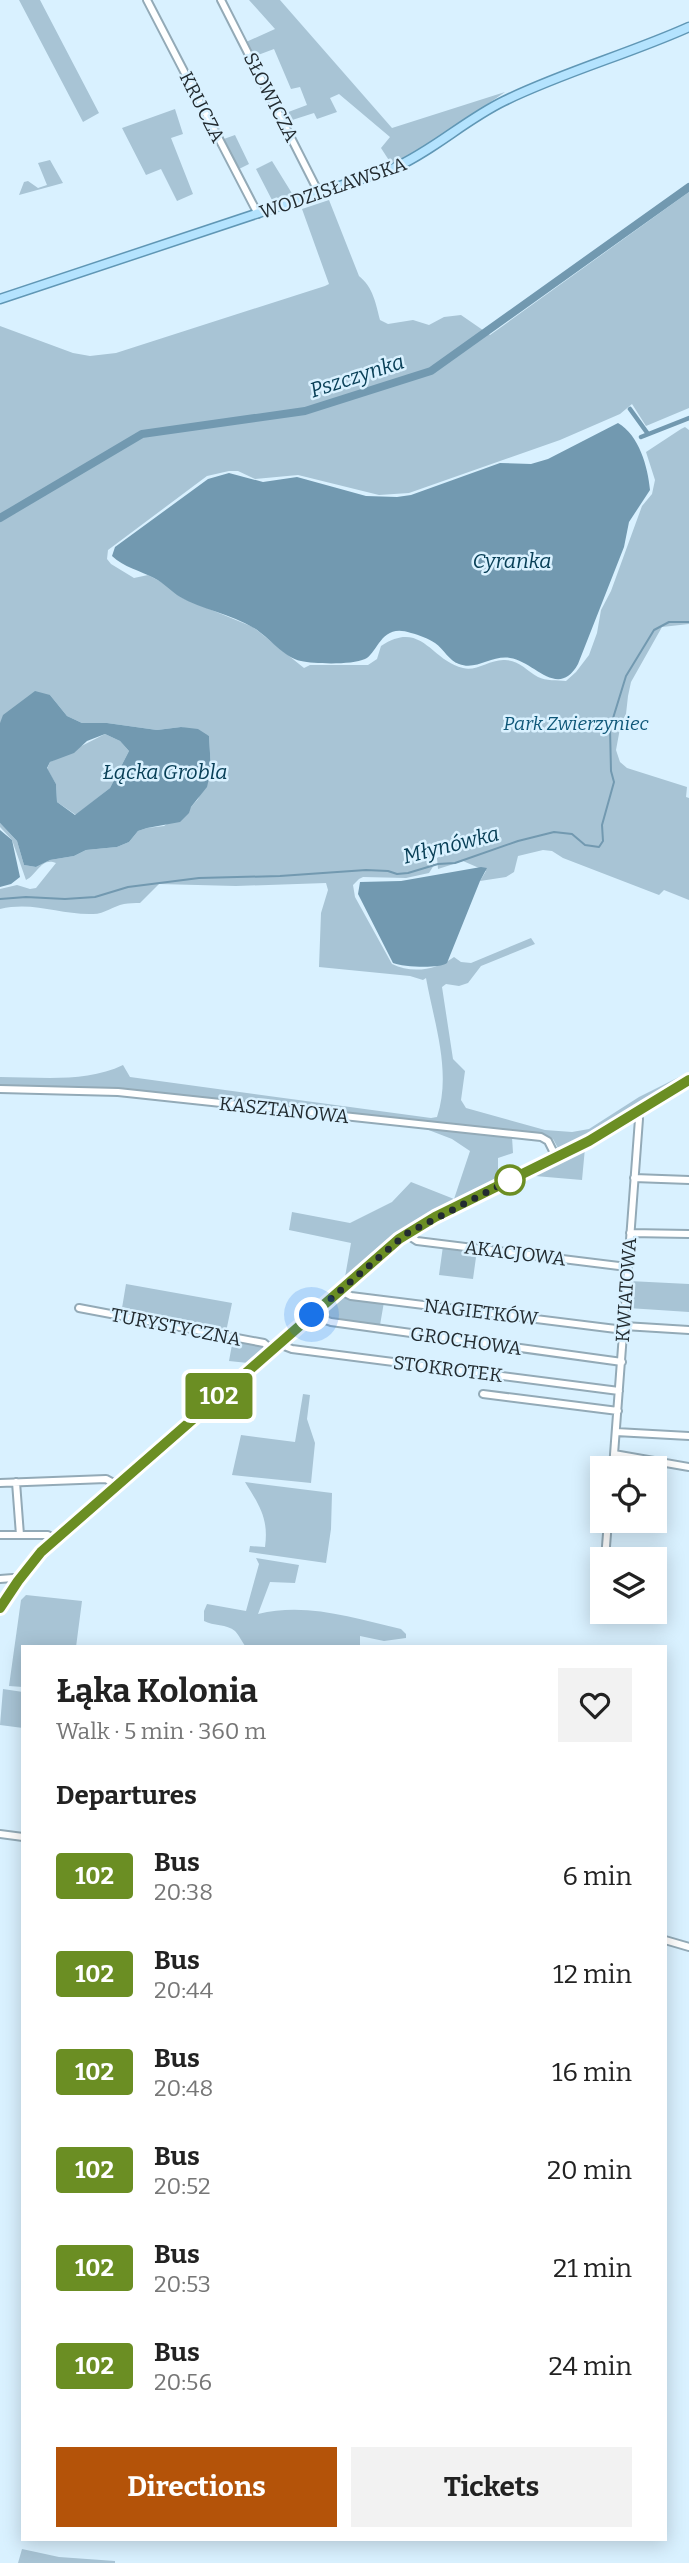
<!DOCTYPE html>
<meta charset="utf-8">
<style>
:root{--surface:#fff;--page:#f2f2f2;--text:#222;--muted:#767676;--accent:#b45309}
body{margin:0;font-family:Bitter,serif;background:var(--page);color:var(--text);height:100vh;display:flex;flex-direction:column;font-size:26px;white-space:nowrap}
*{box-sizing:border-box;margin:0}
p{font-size:23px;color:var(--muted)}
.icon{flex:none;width:38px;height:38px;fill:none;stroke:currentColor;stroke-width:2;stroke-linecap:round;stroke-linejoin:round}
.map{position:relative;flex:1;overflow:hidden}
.drawer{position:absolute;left:21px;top:1645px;width:646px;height:896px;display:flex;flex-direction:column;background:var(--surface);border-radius:0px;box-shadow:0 4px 18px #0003}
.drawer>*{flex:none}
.badge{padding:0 14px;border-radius:5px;font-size:24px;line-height:46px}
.buttons{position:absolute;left:590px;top:1456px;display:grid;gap:14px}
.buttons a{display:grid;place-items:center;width:77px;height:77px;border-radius:0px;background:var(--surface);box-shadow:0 4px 18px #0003;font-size:35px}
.you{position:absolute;width:35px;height:35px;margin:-18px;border:5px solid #fff;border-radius:50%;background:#1a73e8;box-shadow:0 0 0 10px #1a73e833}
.map>.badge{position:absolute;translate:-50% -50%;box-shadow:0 0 0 4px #fff}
h2{padding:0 35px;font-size:26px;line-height:63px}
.round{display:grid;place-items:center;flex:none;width:74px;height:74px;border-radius:0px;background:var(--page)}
.head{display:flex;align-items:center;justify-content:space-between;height:119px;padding:0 35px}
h1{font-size:33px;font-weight:700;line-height:52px}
.button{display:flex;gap:14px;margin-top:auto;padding:14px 35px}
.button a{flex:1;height:80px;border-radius:0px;background:var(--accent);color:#fff;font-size:28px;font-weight:700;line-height:80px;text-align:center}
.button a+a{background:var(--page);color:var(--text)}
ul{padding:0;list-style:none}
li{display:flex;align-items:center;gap:21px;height:98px;padding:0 35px}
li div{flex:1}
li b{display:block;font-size:26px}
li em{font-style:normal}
li .badge{min-width:77px;font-weight:700;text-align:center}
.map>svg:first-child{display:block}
.green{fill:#a8c4d5}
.water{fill:#7299b0;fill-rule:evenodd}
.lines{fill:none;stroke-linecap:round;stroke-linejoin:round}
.stream{stroke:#7299b0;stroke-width:2}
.canal{stroke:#7299b0;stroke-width:4.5}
.river{stroke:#7299b0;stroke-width:8}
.minor-casing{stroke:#93aab7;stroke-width:10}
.major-casing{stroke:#6097b5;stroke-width:11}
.minor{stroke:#fff;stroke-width:6}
.major{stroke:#b4e3fe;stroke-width:8}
.line-casing{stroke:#fff;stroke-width:16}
.line{stroke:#6b8e23;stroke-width:10}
.walk{stroke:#222b30;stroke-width:7;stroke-dasharray:0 12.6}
.stop-dot{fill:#fff;stroke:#6b8e23;stroke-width:3.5}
.labels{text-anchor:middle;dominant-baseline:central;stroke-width:5;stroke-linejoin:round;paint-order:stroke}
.street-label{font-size:19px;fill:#222b30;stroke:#d9f1ff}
.park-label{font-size:19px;font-style:italic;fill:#0f5778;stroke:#d9f1ff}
.water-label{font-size:21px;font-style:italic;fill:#073e56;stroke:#d9f1ff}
</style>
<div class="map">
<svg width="689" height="2563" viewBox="0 0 689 2563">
<rect width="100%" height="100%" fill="#d9f1ff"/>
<path class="green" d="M 19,0 L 40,0 L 99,113 L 83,122 Z
M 249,0 L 280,0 L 392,128 L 505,92 L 417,153 L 392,165 L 381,148 L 390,137 L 339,94 L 330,98 L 337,112 L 317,119 L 314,113 L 286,122 L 283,114 L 307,105 L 300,87 L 291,89 L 274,49 L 253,57 L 246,42 L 275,29 Z
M 175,109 L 183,134 L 171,138 L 193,194 L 177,201 L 161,169 L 146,175 L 122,128 Z
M 235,135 L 249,164 L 237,170 L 221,140 Z
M 50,160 L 63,183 L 19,195 L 24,182 L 28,181 L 38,188 L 47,185 L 38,163 Z
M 272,161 L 293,195 L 273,202 L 256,169 Z
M 689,192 L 689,408 L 646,426 L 632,404 L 620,414 L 560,440 L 409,493 L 379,495 L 298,475 L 255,479 L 238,471 L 229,471 L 207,476 L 108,550 L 107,559 L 111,564 L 134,578 L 148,575 L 167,585 L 180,597 L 253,627 L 304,668 L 310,665 L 368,665 L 377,659 L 381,646 C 422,619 431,661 463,668 C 476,672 490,659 505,660 C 519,660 527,671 538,677 C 546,681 557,680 566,681 L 576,672 L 589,655 L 597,633 L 601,610 L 611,591 L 642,506 L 652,494 L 655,480 L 646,452 L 681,429 L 685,427 L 689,430 L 689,624 L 662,627 L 631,682 L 628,696 L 626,714 L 621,723 L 616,750 L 620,762 L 627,768 L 687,787 L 686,797 L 689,798 L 689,900 L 664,890 L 659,895 L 563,858 L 552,851 L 543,850 L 518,856 L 514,872 L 506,877 L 480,881 L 486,871 L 463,861 L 438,869 L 437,858 L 451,850 L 456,843 L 433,857 L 434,865 L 429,873 L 406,878 L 363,877 L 359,879 L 353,885 L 355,897 L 392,964 C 412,974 437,970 454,957 L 461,962 L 471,963 L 531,938 L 535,944 L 481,966 L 468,983 L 459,986 L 446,984 L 442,987 L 453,1059 L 465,1071 L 461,1100 L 466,1108 L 545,1130 L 572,1132 L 589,1129 L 639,1097 L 689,1072 L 689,1074 L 559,1150 L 553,1139 L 542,1134 L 121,1089 L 0,1087 L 0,1077 C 40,1077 86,1083 123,1065 L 130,1077 L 431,1118 L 437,1117 C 452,1072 434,1023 426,978 L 423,980 L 410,976 L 319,967 L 321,913 L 328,890 L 326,883 L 236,886 L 159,884 L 140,903 C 135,903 129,903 124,904 C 113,906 105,914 93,914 C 60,915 34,901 0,909 L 0,889 L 17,885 L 30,889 L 36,888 L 56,863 C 41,857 37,875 26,880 L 12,840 L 0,827 L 0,823 L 17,841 L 24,865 L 36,867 L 50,860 L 74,856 L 86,850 L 117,847 L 129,842 L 138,831 L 147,828 L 164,826 L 191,807 L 198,799 L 211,770 L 209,736 L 181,727 L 157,730 L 107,723 L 82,723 L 67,716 L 50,695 L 0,723 L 0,326 L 73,353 L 90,356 L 116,353 L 325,286 L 329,284 L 302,209 L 329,200 L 359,276 C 373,287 376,304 380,320 L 388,324 L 413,320 L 429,325 L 444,317 L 461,315 L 490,335 Z
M 105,734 L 120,741 L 129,751 L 110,788 L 76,815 L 57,802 L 56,784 L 47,769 L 50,762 Z
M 426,1129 L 512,1137 L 513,1153 L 498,1158 L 498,1180 L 424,1217 L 398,1234 L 396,1232 L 393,1235 L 394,1236 L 345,1277 L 351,1243 L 289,1230 L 292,1212 L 350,1223 L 392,1202 L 411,1182 L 454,1199 L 470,1151 L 452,1139 Z
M 585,1148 L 582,1180 L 535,1176 L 532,1171 Z
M 443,1246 L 477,1250 L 473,1279 L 439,1275 Z
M 629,1281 L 689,1284 L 689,1312 L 628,1308 Z
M 126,1284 L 232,1303 L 226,1332 L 121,1314 Z
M 341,1294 L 346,1298 L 384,1302 L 380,1325 L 316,1316 Z
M 233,1339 L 263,1345 L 267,1347 L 248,1363 L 229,1361 Z
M 303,1394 L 310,1395 L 307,1419 L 315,1443 L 311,1483 L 232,1475 L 241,1435 L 295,1442 Z
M 245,1482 L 332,1493 L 331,1529 L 326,1563 L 249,1552 L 250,1546 L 265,1547 C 269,1518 259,1505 245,1482 Z
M 256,1558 L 299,1565 L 295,1583 L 270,1582 L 258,1614 C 306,1602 353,1618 401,1629 L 406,1634 L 406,1638 L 384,1641 L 360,1636 L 360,1647 L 246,1647 C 242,1642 239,1635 235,1631 C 227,1624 213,1626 204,1621 L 204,1611 L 207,1604 L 246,1611 L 259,1564 Z
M 26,1595 L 82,1601 L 76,1647 L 23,1647 L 23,1687 L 9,1686 L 21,1600 Z
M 3,1689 L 23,1692 L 23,1728 L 0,1725 Z
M 22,2549 L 59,2557 L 115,2561 L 115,2563 L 18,2563 Z"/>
<path class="water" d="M 618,423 C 639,435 648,467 650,490 L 629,522 L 624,547 L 578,664 C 558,700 534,661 510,658 C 492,655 476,671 459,664 C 449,661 444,649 435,643 C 429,639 419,635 411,633 C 381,622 378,653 365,659 C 352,665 315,664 301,661 C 284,658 269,637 254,628 C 231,614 201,609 180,597 C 171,591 164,583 154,578 C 141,571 123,567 112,556 L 115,547 L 208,479 L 229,473 L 263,482 L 297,477 L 366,496 L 397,497 L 411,495 L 500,463 L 531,464 L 548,459 Z
M 35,691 L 50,695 L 67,716 L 82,723 L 107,723 L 157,730 L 181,727 L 198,729 L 209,736 L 211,770 L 207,787 L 191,807 L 189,813 L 180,822 L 147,828 L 138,831 L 129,842 L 117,847 L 86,850 L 74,856 L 50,860 L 36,867 L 24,865 L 17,841 L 0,823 L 0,723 L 3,715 ZM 105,734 L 120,741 L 129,751 L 110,788 L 75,815 L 57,802 L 56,784 L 47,768 L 50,762 L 74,753 L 87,741 Z
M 0,830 L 12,840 L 20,877 L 11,884 L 0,887 Z
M 481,867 L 487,868 L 480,881 L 447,963 C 439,969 403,967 393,963 L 358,894 L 360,882 L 401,881 Z"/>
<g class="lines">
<path class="stream" d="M 0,899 L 26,897 L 65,899 L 95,897 L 128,887 L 199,878 L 280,876 L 366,870 L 388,871 L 397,874 L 408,873 L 438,864 L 455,863 L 518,841 L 554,832 L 572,834 L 585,845 L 599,847 L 603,841 L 602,825 L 614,782 L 611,771 L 610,728 L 626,676 L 654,630 L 669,622 L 689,622"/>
<path class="canal" d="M 630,409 L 648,434
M 641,437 L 689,418"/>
<path class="river" d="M 0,518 L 142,434 L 305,411 L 431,371 L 689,187"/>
<g class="minor-casing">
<path id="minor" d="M 147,0 L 258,214
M 221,0 L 319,193
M 0,1089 L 118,1092 L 541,1137 L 548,1141 L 556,1157
M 634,1178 L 689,1180
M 630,1233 L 689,1234
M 406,1234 L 417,1241 L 627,1267
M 339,1290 L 351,1296 L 624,1330
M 79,1308 L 264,1343 L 272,1350
M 311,1315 L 331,1322 L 622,1362
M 624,1326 L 689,1330
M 279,1344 L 292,1349 L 619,1391
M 483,1394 L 618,1411
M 616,1432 L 689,1436
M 614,1454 L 689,1467
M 613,1468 L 639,1119 L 637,1112
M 16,1482 L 20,1535
M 0,1483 L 106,1479 L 117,1485
M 0,1535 L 48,1535 L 55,1539
M 605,1559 L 608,1521
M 0,1579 L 13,1578 L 17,1581
M 0,1834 L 23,1837
M 665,1940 L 689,1947"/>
</g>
<g class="major-casing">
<path id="major" d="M 0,299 L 394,168 C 434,150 465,120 504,101 C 563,72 629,54 689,27
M 0,1608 L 25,1570 L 48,1546 L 399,1239 L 435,1218 L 588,1141 L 689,1080"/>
</g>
<use href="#minor" class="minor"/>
<use href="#major" class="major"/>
</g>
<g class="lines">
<g class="line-casing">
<path id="line" d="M 0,1608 L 18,1581 L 41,1552 L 399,1239 L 435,1217 L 589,1141 L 689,1080"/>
</g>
<use href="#line" class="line"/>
<path class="walk" d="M 312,1315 L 406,1234 L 510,1180"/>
</g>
<circle class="stop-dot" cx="510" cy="1180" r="14"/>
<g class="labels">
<g class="street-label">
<text transform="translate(271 97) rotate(63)">SŁOWICZA</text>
<text transform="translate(202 107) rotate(63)">KRUCZA</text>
<text transform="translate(333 188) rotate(-19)">WODZISŁAWSKA</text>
<text transform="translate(284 1110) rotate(6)">KASZTANOWA</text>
<text transform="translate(515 1253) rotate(7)">AKACJOWA</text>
<text transform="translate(626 1290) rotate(-86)">KWIATOWA</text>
<text transform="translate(481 1312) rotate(7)">NAGIETKÓW</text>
<text transform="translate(176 1327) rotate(11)">TURYSTYCZNA</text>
<text transform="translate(466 1341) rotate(8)">GROCHOWA</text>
<text transform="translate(448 1369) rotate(7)">STOKROTEK</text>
</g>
<g class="park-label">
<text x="576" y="723">Park Zwierzyniec</text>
</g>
<g class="water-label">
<text transform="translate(357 376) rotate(-18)">Pszczynka</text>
<text x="512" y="561">Cyranka</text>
<text x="165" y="772">Łącka Grobla</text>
<text transform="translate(451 845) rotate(-14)">Młynówka</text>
</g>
</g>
</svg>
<div class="buttons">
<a><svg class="icon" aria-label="locate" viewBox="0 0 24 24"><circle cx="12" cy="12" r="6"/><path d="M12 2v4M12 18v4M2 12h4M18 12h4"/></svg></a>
<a><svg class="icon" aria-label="layers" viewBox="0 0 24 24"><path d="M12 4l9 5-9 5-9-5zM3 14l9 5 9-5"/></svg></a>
</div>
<div class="you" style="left:312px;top:1315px"></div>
<b class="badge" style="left:219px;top:1396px;background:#6b8e23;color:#fff">102</b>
<section class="drawer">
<div class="head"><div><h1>Łąka Kolonia</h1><p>Walk · 5 min · 360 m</p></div><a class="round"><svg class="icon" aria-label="heart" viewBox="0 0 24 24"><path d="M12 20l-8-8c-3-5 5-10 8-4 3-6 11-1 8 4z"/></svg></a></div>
<h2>Departures</h2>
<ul>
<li><span class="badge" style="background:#6b8e23;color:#fff">102</span><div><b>Bus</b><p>20:38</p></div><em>6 min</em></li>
<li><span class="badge" style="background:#6b8e23;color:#fff">102</span><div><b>Bus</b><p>20:44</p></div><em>12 min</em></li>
<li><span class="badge" style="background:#6b8e23;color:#fff">102</span><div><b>Bus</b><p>20:48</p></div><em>16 min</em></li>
<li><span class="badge" style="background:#6b8e23;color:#fff">102</span><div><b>Bus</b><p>20:52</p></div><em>20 min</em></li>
<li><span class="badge" style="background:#6b8e23;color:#fff">102</span><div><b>Bus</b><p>20:53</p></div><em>21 min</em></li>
<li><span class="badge" style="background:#6b8e23;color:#fff">102</span><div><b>Bus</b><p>20:56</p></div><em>24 min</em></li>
</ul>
<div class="button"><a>Directions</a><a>Tickets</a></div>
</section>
</div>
